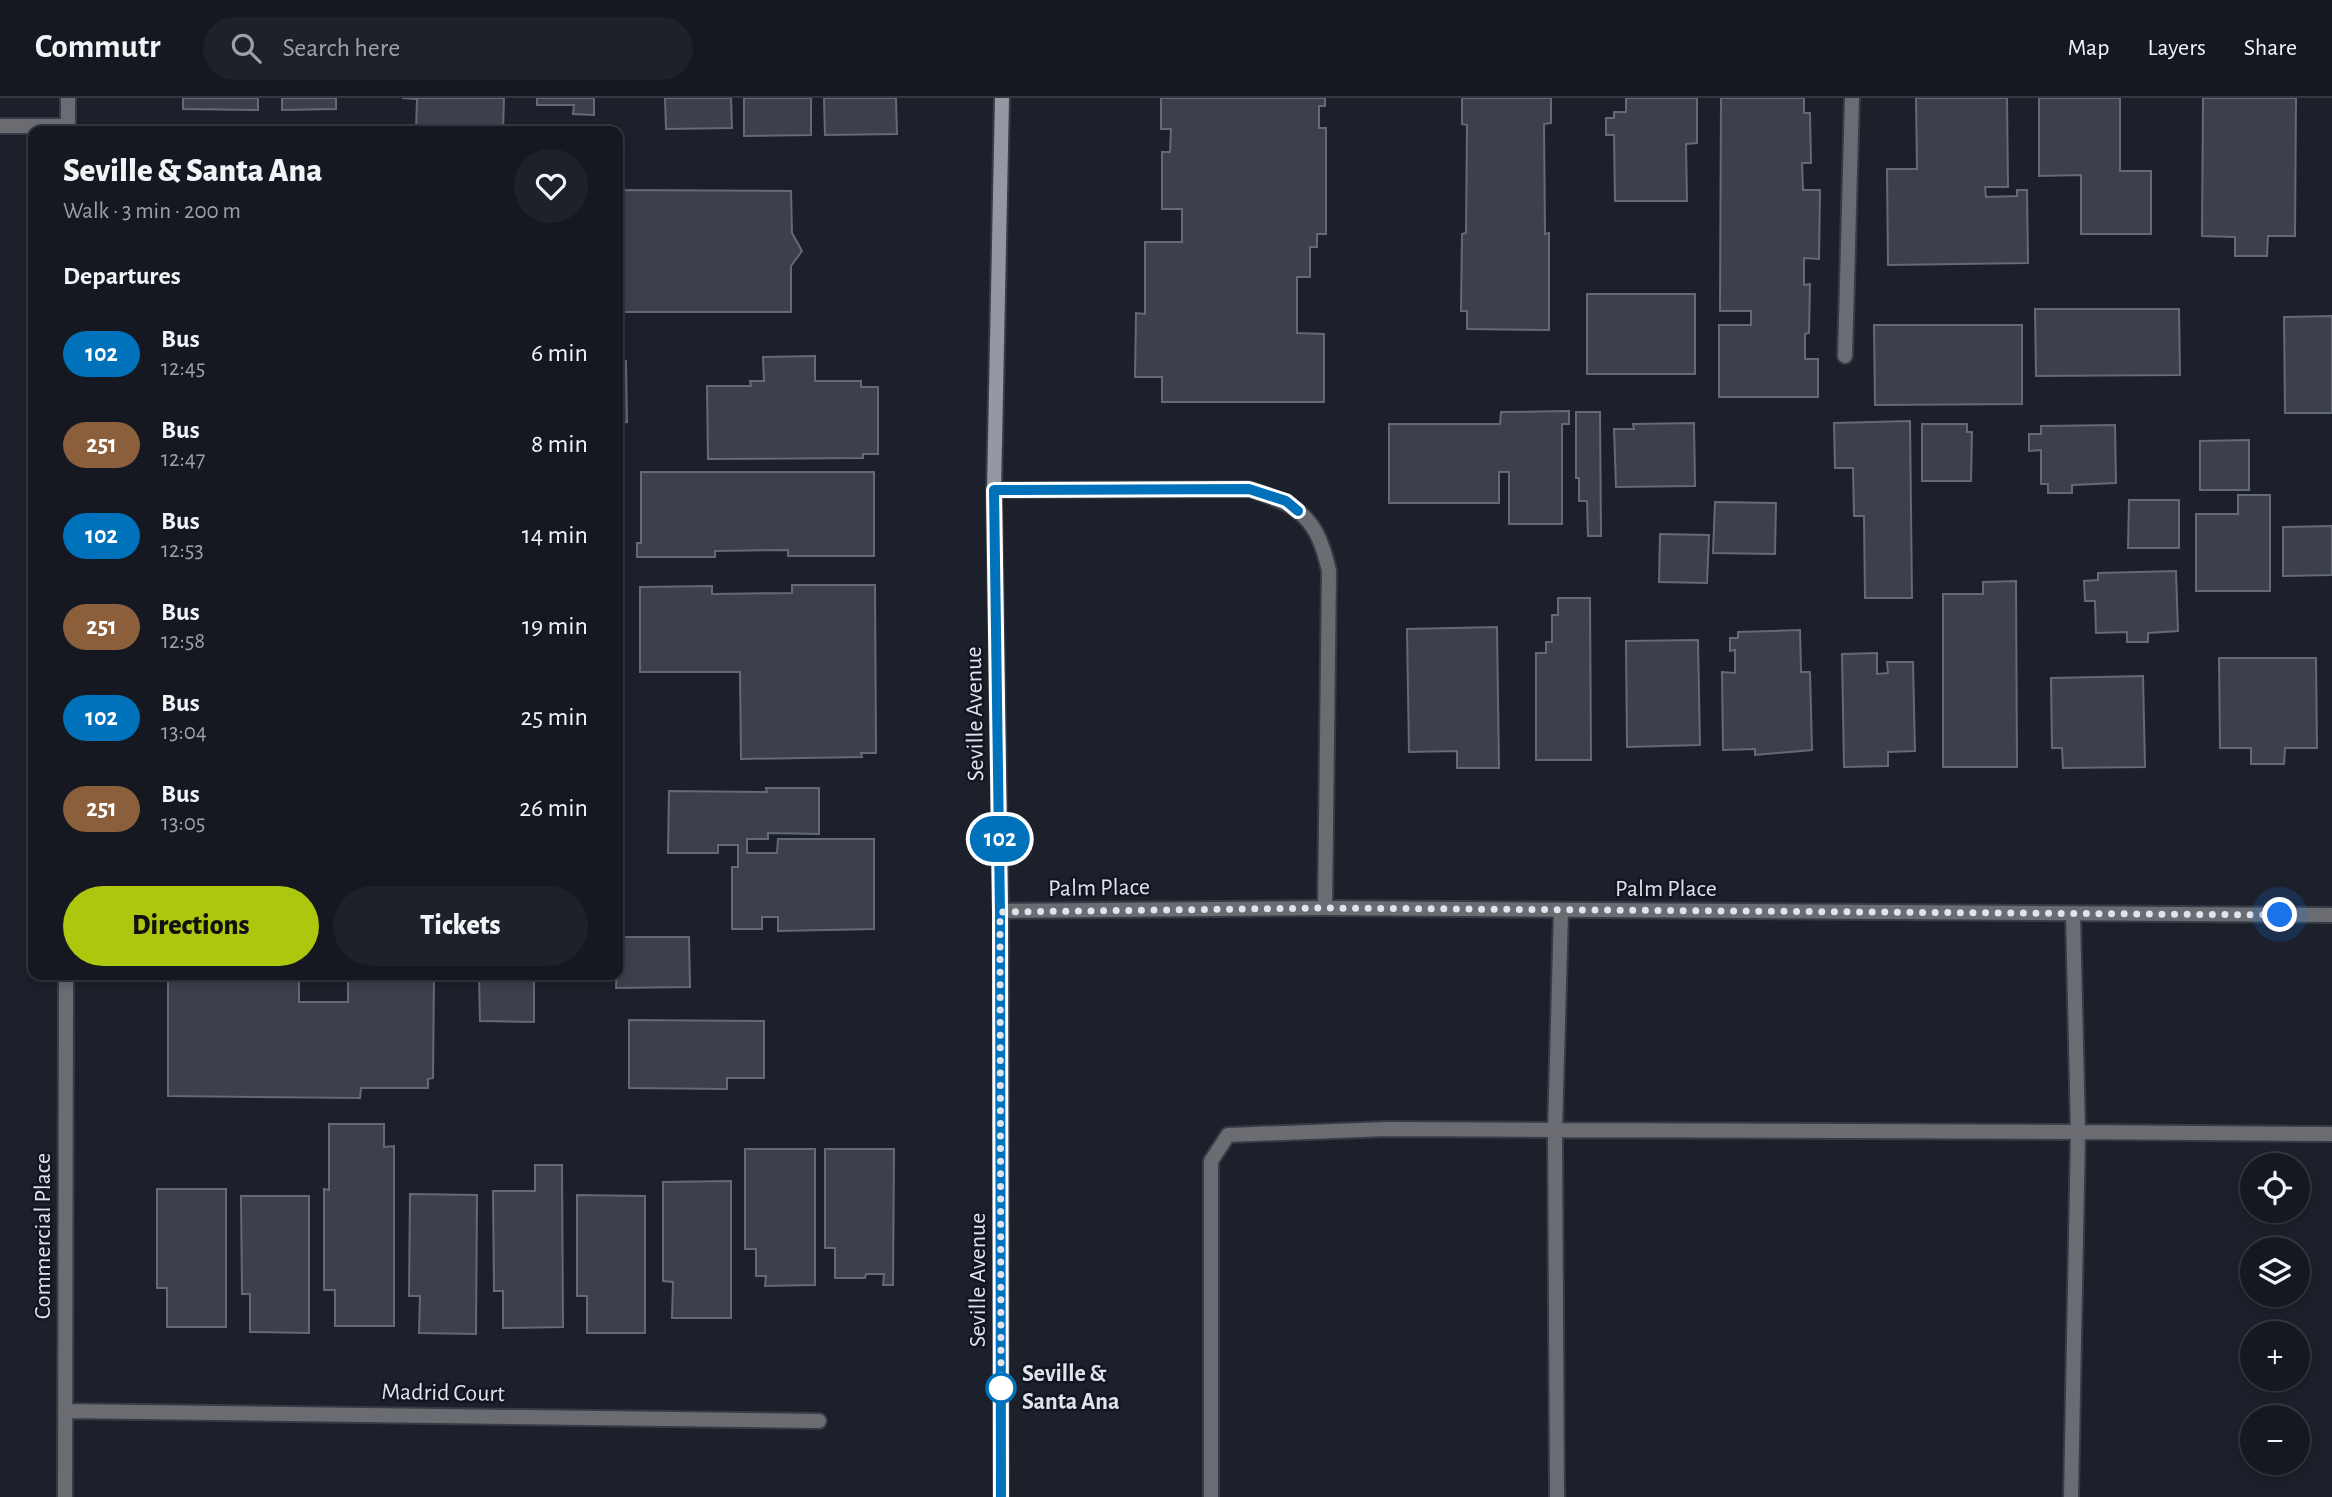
<!DOCTYPE html>
<meta charset="utf-8">
<style>
:root{--surface:#151820;--page:#1e2129;--text:#f1f3f6;--muted:#9da0a5;--line:#34373e;--accent:#adc60e}
body{margin:0;font-family:"Alegreya Sans",sans-serif;background:var(--page);color:var(--text);height:100vh;display:flex;flex-direction:column;font-size:26px;white-space:nowrap}
*{box-sizing:border-box;margin:0}
p{font-size:23px;color:var(--muted)}
.icon{flex:none;width:38px;height:38px;fill:none;stroke:currentColor;stroke-width:2;stroke-linecap:round;stroke-linejoin:round}
.map{position:relative;flex:1;overflow:hidden}
.sheet{position:absolute;left:28px;top:28px;width:595px;height:854px;display:flex;flex-direction:column;background:var(--surface);border-radius:14px;box-shadow:0 4px 10px #0003,0 0 0 2px var(--line)}
.sheet>*{flex:none}
.badge{padding:0 14px;border-radius:23px;font-size:24px;line-height:46px}
.controls{position:absolute;left:2240px;top:1055px;display:grid;gap:14px}
.controls a{display:grid;place-items:center;width:70px;height:70px;border-radius:50%;background:var(--surface);box-shadow:0 4px 10px #0003,0 0 0 2px var(--line);font-size:35px}
.you{position:absolute;width:35px;height:35px;margin:-18px;border:5px solid #fff;border-radius:50%;background:#1a73e8;box-shadow:0 0 0 10px #1a73e833}
.map>.badge{position:absolute;translate:-50% -50%;box-shadow:0 0 0 4px #fff}
h2{padding:0 35px;font-size:26px;line-height:63px}
.round{display:grid;place-items:center;flex:none;width:74px;height:74px;border-radius:37px;background:var(--page)}
.overview{display:flex;align-items:center;justify-content:space-between;height:119px;padding:0 35px}
h1{font-size:33px;font-weight:800;line-height:52px}
.action{display:flex;gap:14px;margin-top:auto;padding:14px 35px}
.action a{flex:1;height:80px;border-radius:42px;background:var(--accent);color:#111;font-size:28px;font-weight:800;line-height:80px;text-align:center}
.action a+a{background:var(--page);color:var(--text)}
ul{padding:0;list-style:none}
li{display:flex;align-items:center;gap:21px;height:91px;padding:0 35px}
li div{flex:1}
li b{display:block;font-size:26px}
li em{font-style:normal}
li .badge{min-width:77px;font-weight:700;text-align:center}
header{display:flex;align-items:center;gap:42px;box-sizing:border-box;height:98px;padding:0 35px;background:var(--surface);border-bottom:2px solid var(--line)}
header strong{font-size:33px}
nav{display:flex;gap:38px;margin-inline-start:auto;font-size:24px}
.search{width:490px;height:63px;background:var(--page);display:flex;align-items:center;gap:18px;box-sizing:border-box;padding:0 24px;border-radius:38px;color:var(--muted);font-size:26px}
.map>svg:first-child{display:block}
.building{fill:#3b404c;stroke:#646976;stroke-width:2}
.lines{fill:none;stroke-linecap:round;stroke-linejoin:round}
.lane-casing{stroke:#373b45;stroke-width:18}
.street-casing{stroke:#373b45;stroke-width:18}
.secondary-casing{stroke:#373b45;stroke-width:18}
.lane{stroke:#6a6c72;stroke-width:14}
.street{stroke:#6a6c72;stroke-width:14}
.secondary{stroke:#9498a2;stroke-width:14}
.line-casing{stroke:#fff;stroke-width:16}
.line{stroke:#0072bc;stroke-width:10}
.walk{stroke:#e0e3eb;stroke-width:7;stroke-dasharray:0 12.6}
.stop-dot{fill:#fff;stroke:#0072bc;stroke-width:3.5}
.labels{text-anchor:middle;dominant-baseline:central;stroke-width:5;stroke-linejoin:round;paint-order:stroke}
.street-label{font-size:24px;fill:#e0e3eb;stroke:#121621}
.stop-label{font-size:24px;font-weight:bold;fill:#e0e3eb;stroke:#121621;text-anchor:start}
</style>
<header>
<strong>Commutr</strong>
<div class="search"><svg class="icon" aria-label="search" viewBox="0 0 24 24"><circle cx="10" cy="10" r="6"/><path d="M15 15l6 6"/></svg>Search here</div>
<nav><a>Map</a><a>Layers</a><a>Share</a></nav>
</header>
<div class="map">
<svg width="2332" height="1399" viewBox="0 0 2332 1399">
<rect width="100%" height="100%" fill="#1c202a"/>
<path class="building" d="M 183,0 L 258,0 L 258,12 L 183,11 Z
M 282,0 L 336,0 L 336,11 L 282,12 Z
M 402,0 L 504,0 L 503,33 L 416,33 L 417,1 Z
M 537,0 L 594,0 L 594,17 L 573,16 L 574,7 L 537,7 Z
M 665,0 L 731,0 L 732,30 L 666,31 Z
M 744,0 L 811,0 L 811,37 L 744,38 Z
M 824,0 L 896,0 L 897,36 L 825,37 Z
M 1161,0 L 1325,0 L 1325,8 L 1319,8 L 1319,30 L 1326,30 L 1326,136 L 1317,136 L 1317,149 L 1310,149 L 1310,179 L 1297,179 L 1297,235 L 1324,236 L 1324,304 L 1162,304 L 1162,279 L 1135,279 L 1136,215 L 1145,216 L 1145,144 L 1182,144 L 1182,111 L 1162,111 L 1162,54 L 1170,54 L 1171,31 L 1161,31 Z
M 1462,0 L 1551,0 L 1551,25 L 1544,26 L 1545,136 L 1549,135 L 1549,232 L 1467,231 L 1467,213 L 1461,213 L 1462,136 L 1466,135 L 1467,27 L 1462,26 Z
M 1626,0 L 1697,0 L 1697,45 L 1686,46 L 1687,103 L 1615,103 L 1614,37 L 1606,37 L 1606,20 L 1614,20 L 1614,14 L 1626,14 Z
M 1721,0 L 1804,0 L 1804,15 L 1810,15 L 1811,65 L 1802,65 L 1803,92 L 1820,92 L 1819,161 L 1804,160 L 1804,187 L 1810,186 L 1809,235 L 1805,236 L 1805,261 L 1818,261 L 1818,299 L 1719,299 L 1719,227 L 1751,227 L 1751,213 L 1720,213 Z
M 1916,0 L 2007,0 L 2008,89 L 1985,89 L 1986,99 L 2017,98 L 2017,92 L 2027,92 L 2028,165 L 1888,167 L 1887,71 L 1917,71 Z
M 2039,0 L 2120,0 L 2120,73 L 2151,73 L 2151,136 L 2081,136 L 2081,77 L 2039,78 Z
M 2203,0 L 2296,0 L 2295,138 L 2268,138 L 2267,158 L 2235,158 L 2235,139 L 2202,138 Z
M 618,92 L 791,93 L 792,135 L 802,153 L 791,168 L 791,214 L 618,214 Z
M 1587,196 L 1695,196 L 1695,276 L 1587,276 Z
M 2035,211 L 2179,211 L 2180,277 L 2036,278 Z
M 2332,218 L 2332,315 L 2285,315 L 2284,219 Z
M 1874,227 L 2022,227 L 2022,306 L 1875,307 Z
M 815,258 L 815,283 L 861,283 L 861,289 L 878,289 L 878,356 L 863,356 L 863,360 L 708,361 L 707,288 L 751,288 L 750,283 L 764,283 L 763,259 Z
M 618,263 L 626,263 L 627,324 L 618,325 Z
M 1569,313 L 1569,326 L 1562,326 L 1562,426 L 1509,426 L 1509,374 L 1499,374 L 1499,405 L 1389,405 L 1389,326 L 1500,326 L 1501,314 Z
M 1576,314 L 1600,314 L 1601,438 L 1588,438 L 1587,403 L 1579,403 L 1579,380 L 1576,380 Z
M 1910,323 L 1912,500 L 1865,500 L 1864,418 L 1854,418 L 1853,370 L 1835,370 L 1834,325 Z
M 1694,325 L 1695,388 L 1616,389 L 1614,331 L 1634,331 L 1633,326 Z
M 1922,326 L 1967,326 L 1967,334 L 1972,334 L 1971,383 L 1922,383 Z
M 2115,327 L 2116,385 L 2072,387 L 2072,395 L 2048,395 L 2048,386 L 2041,386 L 2041,352 L 2029,353 L 2029,336 L 2041,336 L 2041,328 Z
M 2249,342 L 2249,392 L 2200,392 L 2200,343 Z
M 641,374 L 874,374 L 874,458 L 788,458 L 788,452 L 715,453 L 715,459 L 637,459 L 637,445 L 641,445 Z
M 2238,397 L 2270,397 L 2270,493 L 2196,493 L 2196,416 L 2238,416 Z
M 2129,402 L 2179,402 L 2179,450 L 2128,450 Z
M 1715,404 L 1776,405 L 1775,456 L 1713,455 Z
M 2332,428 L 2332,477 L 2283,478 L 2283,429 Z
M 1660,436 L 1709,437 L 1707,485 L 1659,484 Z
M 2176,473 L 2178,533 L 2148,535 L 2148,544 L 2127,544 L 2127,534 L 2096,535 L 2095,503 L 2085,503 L 2084,483 L 2098,482 L 2098,475 Z
M 2016,483 L 2017,669 L 1943,669 L 1943,496 L 1983,496 L 1983,484 Z
M 792,487 L 875,487 L 876,655 L 861,655 L 862,659 L 741,661 L 740,574 L 640,574 L 640,489 L 712,488 L 712,496 L 792,495 Z
M 1558,500 L 1590,500 L 1591,662 L 1536,662 L 1536,555 L 1546,555 L 1546,544 L 1552,544 L 1552,517 L 1558,517 Z
M 1497,529 L 1499,670 L 1457,670 L 1457,653 L 1409,654 L 1407,531 Z
M 1800,532 L 1801,574 L 1810,574 L 1812,652 L 1755,657 L 1755,651 L 1723,652 L 1722,574 L 1735,575 L 1735,552 L 1730,553 L 1730,540 L 1738,540 L 1738,534 Z
M 1698,542 L 1700,647 L 1627,649 L 1626,543 Z
M 1877,555 L 1877,576 L 1888,575 L 1887,564 L 1913,564 L 1915,653 L 1888,654 L 1888,668 L 1844,669 L 1842,556 Z
M 2219,560 L 2316,560 L 2317,650 L 2285,650 L 2284,666 L 2251,666 L 2251,650 L 2220,650 Z
M 2143,578 L 2145,669 L 2063,670 L 2062,650 L 2052,650 L 2051,580 Z
M 766,690 L 819,690 L 819,736 L 768,735 L 768,741 L 747,741 L 747,755 L 777,755 L 778,741 L 874,741 L 874,831 L 778,833 L 778,819 L 762,819 L 762,831 L 732,831 L 732,769 L 738,769 L 738,747 L 718,747 L 718,755 L 668,755 L 669,693 L 767,694 Z
M 618,839 L 689,839 L 690,889 L 616,890 Z
M 168,877 L 299,879 L 299,904 L 348,904 L 348,880 L 353,880 L 353,877 L 434,877 L 433,980 L 428,981 L 428,990 L 361,990 L 360,1000 L 168,998 Z
M 479,877 L 534,877 L 534,924 L 480,923 Z
M 629,922 L 764,923 L 764,980 L 727,980 L 727,991 L 629,990 Z
M 329,1026 L 384,1026 L 384,1049 L 394,1048 L 394,1228 L 335,1228 L 335,1192 L 324,1192 L 324,1091 L 329,1092 Z
M 745,1051 L 815,1051 L 815,1187 L 765,1188 L 766,1178 L 756,1178 L 756,1151 L 745,1151 Z
M 825,1051 L 894,1051 L 893,1187 L 883,1187 L 884,1176 L 866,1176 L 865,1180 L 835,1180 L 835,1150 L 825,1150 Z
M 535,1067 L 562,1067 L 563,1229 L 503,1230 L 503,1193 L 494,1193 L 493,1093 L 535,1093 Z
M 731,1083 L 731,1220 L 672,1220 L 673,1184 L 663,1183 L 663,1084 Z
M 157,1091 L 226,1091 L 226,1229 L 167,1229 L 167,1190 L 157,1190 Z
M 410,1096 L 477,1097 L 476,1236 L 419,1235 L 420,1198 L 409,1198 Z
M 577,1097 L 645,1098 L 645,1235 L 587,1235 L 587,1198 L 577,1198 Z
M 241,1098 L 309,1098 L 309,1235 L 250,1234 L 250,1196 L 242,1196 Z"/>
<g class="lines">
<g class="lane-casing">
<path id="lane" d="M 0,28 L 68,28
M 1845,258 L 1852,0
M 994,392 L 1249,391 C 1300,408 1317,419 1329,473 L 1325,810
M 1561,813 L 1555,1032 L 2078,1034 L 2073,816
M 1211,1399 L 1211,1063 L 1228,1037 L 1388,1031 L 1555,1032 L 1557,1399
M 2071,1399 L 2078,1034 L 2332,1036"/>
</g>
<g class="street-casing">
<path id="street" d="M 68,33 L 68,0
M 1001,813 L 1325,810 L 2332,817
M 65,1313 L 819,1323
M 65,1399 L 66,877"/>
</g>
<g class="secondary-casing">
<path id="secondary" d="M 1001,1399 L 1001,813 L 994,392 L 1002,0"/>
</g>
<use href="#lane" class="lane"/>
<use href="#street" class="street"/>
<use href="#secondary" class="secondary"/>
</g>
<g class="lines">
<g class="line-casing">
<path id="line" d="M 1001,1399 L 1000,814 L 994,392 L 1249,391 L 1286,403 L 1298,413"/>
</g>
<use href="#line" class="line"/>
<path class="walk" d="M 1001,1290 L 1000,814 L 1325,810 L 2280,817"/>
</g>
<circle class="stop-dot" cx="1001" cy="1290" r="14"/>
<g class="labels">
<g class="street-label">
<text transform="translate(975 616) rotate(-91)">Seville Avenue</text>
<text transform="translate(1099 790) rotate(-1)">Palm Place</text>
<text x="1666" y="791">Palm Place</text>
<text transform="translate(43 1138) rotate(-90)">Commercial Place</text>
<text transform="translate(978 1182) rotate(-90)">Seville Avenue</text>
<text transform="translate(443 1295) rotate(1)">Madrid Court</text>
</g>
<g class="stop-label">
<text x="1022" y="1276">Seville &amp;<tspan x="1022" dy="28">Santa Ana</tspan></text>
</g>
</g>
</svg>
<div class="controls">
<a><svg class="icon" aria-label="locate" viewBox="0 0 24 24"><circle cx="12" cy="12" r="6"/><path d="M12 2v4M12 18v4M2 12h4M18 12h4"/></svg></a>
<a><svg class="icon" aria-label="layers" viewBox="0 0 24 24"><path d="M12 4l9 5-9 5-9-5zM3 14l9 5 9-5"/></svg></a>
<a>+</a>
<a>−</a>
</div>
<div class="you" style="left:2280px;top:817px"></div>
<b class="badge" style="left:1000px;top:741px;background:#0072bc;color:#fff">102</b>
<section class="sheet">
<div class="overview"><div><h1>Seville &amp; Santa Ana</h1><p>Walk · 3 min · 200 m</p></div><a class="round"><svg class="icon" aria-label="heart" viewBox="0 0 24 24"><path d="M12 20l-8-8c-3-5 5-10 8-4 3-6 11-1 8 4z"/></svg></a></div>
<h2>Departures</h2>
<ul>
<li><span class="badge" style="background:#0072bc;color:#fff">102</span><div><b>Bus</b><p>12:45</p></div><em>6 min</em></li>
<li><span class="badge" style="background:#8b5e3c;color:#fff">251</span><div><b>Bus</b><p>12:47</p></div><em>8 min</em></li>
<li><span class="badge" style="background:#0072bc;color:#fff">102</span><div><b>Bus</b><p>12:53</p></div><em>14 min</em></li>
<li><span class="badge" style="background:#8b5e3c;color:#fff">251</span><div><b>Bus</b><p>12:58</p></div><em>19 min</em></li>
<li><span class="badge" style="background:#0072bc;color:#fff">102</span><div><b>Bus</b><p>13:04</p></div><em>25 min</em></li>
<li><span class="badge" style="background:#8b5e3c;color:#fff">251</span><div><b>Bus</b><p>13:05</p></div><em>26 min</em></li>
</ul>
<div class="action"><a>Directions</a><a>Tickets</a></div>
</section>
</div>
